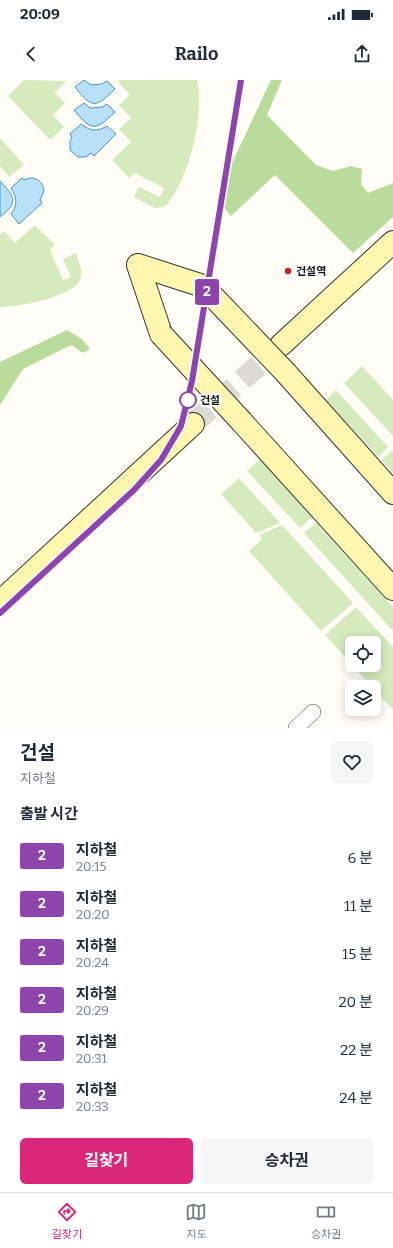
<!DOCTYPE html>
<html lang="ko">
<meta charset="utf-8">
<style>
:root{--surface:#fff;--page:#f6f6f7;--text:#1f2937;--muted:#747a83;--line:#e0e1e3;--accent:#db2777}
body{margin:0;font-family:Bitter,"Noto Sans KR",serif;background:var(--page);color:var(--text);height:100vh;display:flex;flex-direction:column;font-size:15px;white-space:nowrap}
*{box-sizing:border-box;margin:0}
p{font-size:13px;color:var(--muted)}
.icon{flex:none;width:22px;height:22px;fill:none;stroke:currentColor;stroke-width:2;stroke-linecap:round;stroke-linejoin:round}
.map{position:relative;height:648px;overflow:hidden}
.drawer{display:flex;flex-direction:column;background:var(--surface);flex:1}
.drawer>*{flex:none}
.badge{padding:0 8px;border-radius:3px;font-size:14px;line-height:26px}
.fabs{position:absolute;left:345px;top:556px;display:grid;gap:8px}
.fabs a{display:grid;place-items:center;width:36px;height:36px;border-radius:6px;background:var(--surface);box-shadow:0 2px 10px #0003;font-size:20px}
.map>.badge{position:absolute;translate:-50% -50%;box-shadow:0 0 0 2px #fff}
h2{padding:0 20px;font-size:15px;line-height:36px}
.round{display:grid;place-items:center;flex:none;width:42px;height:42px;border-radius:6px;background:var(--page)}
.head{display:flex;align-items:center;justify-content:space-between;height:68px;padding:0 20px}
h1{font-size:19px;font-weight:700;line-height:30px}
.cta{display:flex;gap:8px;margin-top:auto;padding:8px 20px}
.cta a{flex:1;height:46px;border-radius:6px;background:var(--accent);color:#fff;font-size:16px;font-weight:700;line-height:46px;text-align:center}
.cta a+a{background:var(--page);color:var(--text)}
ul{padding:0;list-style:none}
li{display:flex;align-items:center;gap:12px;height:48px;padding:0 20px}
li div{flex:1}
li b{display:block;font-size:15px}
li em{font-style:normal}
li .badge{min-width:44px;font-weight:700;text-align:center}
.status{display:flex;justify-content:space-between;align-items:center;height:28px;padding:0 20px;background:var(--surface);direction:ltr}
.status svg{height:11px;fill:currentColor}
header{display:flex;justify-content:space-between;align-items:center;height:52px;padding:0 20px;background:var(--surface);font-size:18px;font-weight:700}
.menu{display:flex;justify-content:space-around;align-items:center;height:56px;border-top:1px solid var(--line);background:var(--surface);font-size:11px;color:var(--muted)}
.menu a{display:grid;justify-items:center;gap:2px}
.menu .selected{color:var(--accent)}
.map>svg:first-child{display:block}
.green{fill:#d5ebbd}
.forest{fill:#b9dc9c}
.water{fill:#b9e0f7;stroke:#3f96cf}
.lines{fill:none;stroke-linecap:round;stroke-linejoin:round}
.secondary-tunnel{stroke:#dbdad3;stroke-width:22;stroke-dasharray:22 11;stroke-linecap:butt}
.street-casing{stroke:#444;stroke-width:16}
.secondary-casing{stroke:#333;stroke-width:24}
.street{stroke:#fff;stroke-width:15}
.secondary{stroke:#fff6b0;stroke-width:22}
.secondary-bridge-casing{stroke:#333;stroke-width:24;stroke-linecap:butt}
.secondary-bridge{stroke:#fff6b0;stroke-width:22}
.line-casing{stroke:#fff;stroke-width:9}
.line{stroke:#8e44ad;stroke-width:6}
.poi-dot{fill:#c4262e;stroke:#fff;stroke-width:1.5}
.stop-dot{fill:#fff;stroke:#8e44ad;stroke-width:2}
.labels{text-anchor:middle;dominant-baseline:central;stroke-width:4;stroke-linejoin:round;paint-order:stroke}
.poi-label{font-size:11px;font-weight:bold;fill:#111;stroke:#fff;text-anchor:start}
.stop-label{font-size:11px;font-weight:bold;fill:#111;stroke:#fff;text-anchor:start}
</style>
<div class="status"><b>20:09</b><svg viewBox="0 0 49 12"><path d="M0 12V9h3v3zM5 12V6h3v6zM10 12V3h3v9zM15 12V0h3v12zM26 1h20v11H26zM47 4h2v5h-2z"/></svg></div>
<header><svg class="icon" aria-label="back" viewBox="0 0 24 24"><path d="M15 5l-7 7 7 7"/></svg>Railo<svg class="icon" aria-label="share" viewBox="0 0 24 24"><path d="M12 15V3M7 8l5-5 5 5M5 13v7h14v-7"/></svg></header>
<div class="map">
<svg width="393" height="648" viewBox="0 0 393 648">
<rect width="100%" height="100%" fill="#fffdf5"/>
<path class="green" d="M 24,0 L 66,1 L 55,13 L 65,23 L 53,35 L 64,47 L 50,60 L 8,16 Z
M 121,0 L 197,0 C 205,37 189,99 165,127 L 155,128 L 134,117 L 139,107 L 160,117 L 164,108 L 135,93 L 129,98 L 112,80 L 131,62 L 119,49 L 131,38 L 119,25 L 130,15 L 118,2 Z
M 0,58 L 24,85 L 9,97 L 0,86 Z
M 35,145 L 55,165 L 50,170 L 63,200 L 71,197 L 63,179 L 76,173 C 78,181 84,192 80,200 C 73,217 18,227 0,227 L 0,154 L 4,151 L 15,163 Z
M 362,286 L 393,320 L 393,356 L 344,303 Z
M 336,310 L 388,367 L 378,377 L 326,320 Z
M 392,371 L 393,372 L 393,393 L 381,380 Z
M 260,379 L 312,437 L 300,448 L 247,391 Z
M 239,398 L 280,443 L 256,453 L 221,414 Z
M 316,443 L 393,527 L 393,551 L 304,453 Z
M 282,445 L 353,523 L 321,551 L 249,471 L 262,459 L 259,455 Z
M 356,527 L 393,567 L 393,630 L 352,585 L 374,585 L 374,563 L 352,563 L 352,584 L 325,555 Z"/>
<path class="forest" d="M 271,0 L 282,0 L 267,35 L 316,85 L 333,91 L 351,86 L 362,89 L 361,104 L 368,113 L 393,103 L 393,137 L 353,173 L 275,95 L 231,136 L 218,121 L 219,111 Z
M 67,250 L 82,259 L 90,269 L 83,273 L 71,265 L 23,289 L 0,325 L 0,282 Z"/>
<path class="water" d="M 84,0 L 91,5 L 102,4 L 107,1 L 115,9 C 96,28 92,29 75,7 Z
M 84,23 L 90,28 L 102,27 L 107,24 L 115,32 C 95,51 92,52 74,30 Z
M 81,44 C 90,51 97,52 107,46 L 116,54 L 94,76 L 91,73 L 86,77 L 78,77 L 70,70 L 70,61 L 72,57 L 70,54 Z
M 22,98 L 24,100 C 34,95 43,100 44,111 L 40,120 L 42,123 L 19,144 L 11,134 C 18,125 17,117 11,108 Z
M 0,101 C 15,117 19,122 0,137 Z"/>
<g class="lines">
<path class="secondary-tunnel" d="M 193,344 L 281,265"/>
<g class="street-casing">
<path id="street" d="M 296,648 L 313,632"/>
</g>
<g class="secondary-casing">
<path id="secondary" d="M 138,185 L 161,254
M 138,185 L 203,206
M 281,265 L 393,162
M 286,293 L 393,413
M 242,342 L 393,509
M 0,522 L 193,344"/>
</g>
<use href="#street" class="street"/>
<use href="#secondary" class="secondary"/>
<g class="secondary-bridge-casing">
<path id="secondary-bridge" d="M 203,206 L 286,293
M 161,254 L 242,342"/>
</g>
<use href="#secondary-bridge" class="secondary-bridge"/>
</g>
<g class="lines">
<g class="line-casing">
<path id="line" d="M 0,533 L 134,410 L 161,380 L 181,346 L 192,301 L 241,0"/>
</g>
<use href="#line" class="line"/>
</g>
<circle class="poi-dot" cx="288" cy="191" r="4"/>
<circle class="stop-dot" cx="188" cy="320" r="8"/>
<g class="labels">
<g class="poi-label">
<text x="296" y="191">건설역</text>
</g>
<g class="stop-label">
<text x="200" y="320">건설</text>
</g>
</g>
</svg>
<div class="fabs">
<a><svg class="icon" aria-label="locate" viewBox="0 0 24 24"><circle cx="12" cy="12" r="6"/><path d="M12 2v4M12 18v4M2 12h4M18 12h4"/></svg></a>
<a><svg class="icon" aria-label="layers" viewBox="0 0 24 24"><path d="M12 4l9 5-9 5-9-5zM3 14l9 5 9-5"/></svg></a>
</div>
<b class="badge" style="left:207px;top:212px;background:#8e44ad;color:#fff">2</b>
</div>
<section class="drawer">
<div class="head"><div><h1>건설</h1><p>지하철</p></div><a class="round"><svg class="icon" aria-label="heart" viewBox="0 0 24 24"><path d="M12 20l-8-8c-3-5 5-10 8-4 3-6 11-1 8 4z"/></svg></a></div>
<h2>출발 시간</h2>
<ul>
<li><span class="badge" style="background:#8e44ad;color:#fff">2</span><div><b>지하철</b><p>20:15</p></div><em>6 분</em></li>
<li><span class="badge" style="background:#8e44ad;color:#fff">2</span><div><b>지하철</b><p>20:20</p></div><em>11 분</em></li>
<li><span class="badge" style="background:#8e44ad;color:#fff">2</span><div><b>지하철</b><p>20:24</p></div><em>15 분</em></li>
<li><span class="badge" style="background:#8e44ad;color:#fff">2</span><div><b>지하철</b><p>20:29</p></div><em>20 분</em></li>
<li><span class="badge" style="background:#8e44ad;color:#fff">2</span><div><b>지하철</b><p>20:31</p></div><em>22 분</em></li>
<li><span class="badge" style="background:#8e44ad;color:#fff">2</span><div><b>지하철</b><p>20:33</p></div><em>24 분</em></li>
</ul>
<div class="cta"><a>길찾기</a><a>승차권</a></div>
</section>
<nav class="menu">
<a class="selected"><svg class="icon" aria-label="directions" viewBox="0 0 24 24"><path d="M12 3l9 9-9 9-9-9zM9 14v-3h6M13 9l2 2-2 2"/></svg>길찾기</a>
<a><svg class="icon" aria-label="map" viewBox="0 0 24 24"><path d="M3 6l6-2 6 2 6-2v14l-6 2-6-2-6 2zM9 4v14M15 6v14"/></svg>지도</a>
<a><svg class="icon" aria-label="tickets" viewBox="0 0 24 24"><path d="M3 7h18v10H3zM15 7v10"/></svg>승차권</a>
</nav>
